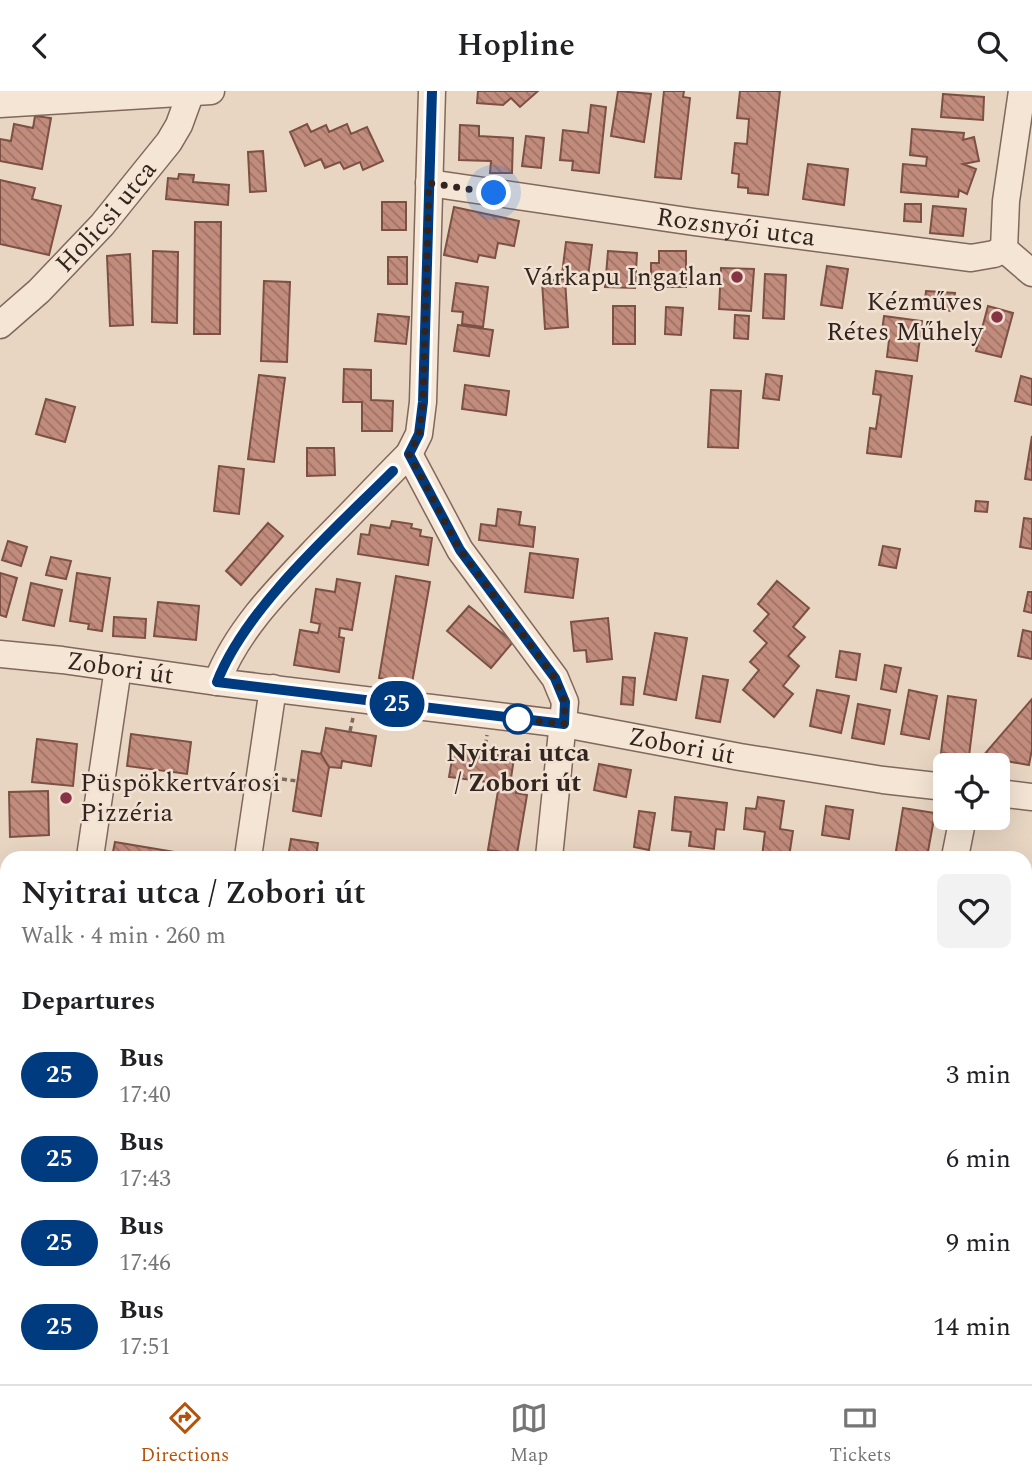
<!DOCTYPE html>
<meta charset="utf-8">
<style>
:root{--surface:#fff;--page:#f2f2f2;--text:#202124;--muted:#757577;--line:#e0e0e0;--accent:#b45309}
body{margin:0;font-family:Spectral,serif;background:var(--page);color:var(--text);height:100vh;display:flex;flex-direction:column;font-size:26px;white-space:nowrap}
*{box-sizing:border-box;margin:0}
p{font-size:23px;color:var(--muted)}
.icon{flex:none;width:38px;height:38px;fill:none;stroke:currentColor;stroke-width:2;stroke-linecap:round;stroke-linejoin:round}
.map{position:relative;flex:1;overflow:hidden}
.drawer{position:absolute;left:0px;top:760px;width:1032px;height:534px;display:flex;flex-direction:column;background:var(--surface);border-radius:21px 21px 0 0;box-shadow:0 7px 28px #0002}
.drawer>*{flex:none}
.badge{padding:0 14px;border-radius:23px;font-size:24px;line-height:46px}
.tools{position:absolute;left:933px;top:662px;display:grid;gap:14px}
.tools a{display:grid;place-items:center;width:77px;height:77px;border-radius:10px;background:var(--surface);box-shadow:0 7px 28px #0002;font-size:35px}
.you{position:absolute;width:35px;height:35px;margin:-18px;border:5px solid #fff;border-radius:50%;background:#1a73e8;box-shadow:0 0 0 10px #1a73e833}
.map>.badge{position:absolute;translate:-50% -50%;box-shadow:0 0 0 4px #fff}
h2{padding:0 21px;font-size:26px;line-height:63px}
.round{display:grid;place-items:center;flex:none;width:74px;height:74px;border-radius:10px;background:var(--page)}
.headline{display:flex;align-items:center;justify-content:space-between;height:119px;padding:0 21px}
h1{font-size:33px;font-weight:600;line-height:52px}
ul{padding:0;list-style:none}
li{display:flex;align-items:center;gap:21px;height:84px;padding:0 21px}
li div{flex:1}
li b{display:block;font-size:26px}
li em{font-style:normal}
li .badge{min-width:77px;font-weight:700;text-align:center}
header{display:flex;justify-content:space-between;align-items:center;height:91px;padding:0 21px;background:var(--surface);font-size:32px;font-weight:600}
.tabs{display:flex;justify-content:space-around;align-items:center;height:98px;border-top:2px solid var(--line);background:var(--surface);font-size:19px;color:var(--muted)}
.tabs a{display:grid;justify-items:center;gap:4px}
.tabs .active{color:var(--accent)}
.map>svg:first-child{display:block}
.building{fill:url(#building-back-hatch);stroke:#7d5045;stroke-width:2}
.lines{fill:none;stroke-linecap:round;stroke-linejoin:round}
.minor-casing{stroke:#80685c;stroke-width:29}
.path{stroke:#80685c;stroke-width:3.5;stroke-dasharray:5 3.5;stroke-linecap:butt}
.minor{stroke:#f4e5d5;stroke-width:26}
.line-casing{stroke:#fff;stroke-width:16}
.line{stroke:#003b80;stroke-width:10}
.walk{stroke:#32241e;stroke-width:7;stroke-dasharray:0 12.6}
.poi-dot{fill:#834;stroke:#f1e1d2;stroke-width:2.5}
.stop-dot{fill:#fff;stroke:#003b80;stroke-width:3.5}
.labels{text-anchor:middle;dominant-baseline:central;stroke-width:5;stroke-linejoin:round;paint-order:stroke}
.street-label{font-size:26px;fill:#32241e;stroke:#f1e1d2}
.poi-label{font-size:26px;fill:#32241e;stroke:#f1e1d2;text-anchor:end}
.stop-label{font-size:26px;font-weight:bold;fill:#32241e;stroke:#f1e1d2}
</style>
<header><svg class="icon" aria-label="back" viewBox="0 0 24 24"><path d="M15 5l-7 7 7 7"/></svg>Hopline<svg class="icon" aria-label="search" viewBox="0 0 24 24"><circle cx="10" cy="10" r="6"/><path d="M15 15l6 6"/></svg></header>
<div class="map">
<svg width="1032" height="1293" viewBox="0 0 1032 1293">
<defs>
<pattern id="building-back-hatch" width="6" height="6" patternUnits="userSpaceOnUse" patternTransform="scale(1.75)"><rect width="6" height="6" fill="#c28c7d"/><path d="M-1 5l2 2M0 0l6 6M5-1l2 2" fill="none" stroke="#9e7266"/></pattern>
</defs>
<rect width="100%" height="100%" fill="#e8d6c3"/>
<path class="building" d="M 478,0 L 538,0 L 520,16 L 511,7 L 503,14 L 477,12 Z
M 618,0 L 651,3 L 644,51 L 611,45 Z
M 664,0 L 684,0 L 683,6 L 690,7 L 681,88 L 655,86 Z
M 740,0 L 780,0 L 768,104 L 748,102 L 748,97 L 738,96 L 739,83 L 732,82 L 735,52 L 747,53 L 749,28 L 737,27 Z
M 943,3 L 984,6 L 983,29 L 941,26 Z
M 591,14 L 606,16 L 599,82 L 572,79 L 573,70 L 560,69 L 563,39 L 588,42 Z
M 35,25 L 51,27 L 42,78 L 0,70 L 0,48 L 11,50 L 14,33 L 33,37 Z
M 307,33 L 311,41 L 326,34 L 329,41 L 347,33 L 351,43 L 367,36 L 383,70 L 363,79 L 360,71 L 344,78 L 340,71 L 325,77 L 321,68 L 305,75 L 290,41 Z
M 460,34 L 479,35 L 479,45 L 513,47 L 512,82 L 490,82 L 491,70 L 459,69 Z
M 912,38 L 964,42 L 963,49 L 974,46 L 979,70 L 963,73 L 976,78 L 967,103 L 959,99 L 958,106 L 901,101 L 903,73 L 926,75 L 927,66 L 910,64 Z
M 526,45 L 544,47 L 541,77 L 522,75 Z
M 263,60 L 266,100 L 250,101 L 248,61 Z
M 808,73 L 848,78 L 844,114 L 803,108 Z
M 179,83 L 194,84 L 193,91 L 229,94 L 228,114 L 166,108 L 168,87 L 178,88 Z
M 0,89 L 35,97 L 32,108 L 61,115 L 49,164 L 0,153 Z
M 382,111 L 406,111 L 406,139 L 382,139 Z
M 905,113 L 921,113 L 921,131 L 904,130 Z
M 933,115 L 966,118 L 963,145 L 930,142 Z
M 454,116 L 519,130 L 514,155 L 498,152 L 495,167 L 479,164 L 477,171 L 444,164 Z
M 195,131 L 221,131 L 220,243 L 194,243 Z
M 566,151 L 592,154 L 588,186 L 562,183 Z
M 153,160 L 178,161 L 177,232 L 152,231 Z
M 608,160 L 637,162 L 635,197 L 605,196 Z
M 659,160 L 686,160 L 686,196 L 651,196 L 651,172 L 659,172 Z
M 130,163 L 133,234 L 110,235 L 107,165 Z
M 388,166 L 407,166 L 407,193 L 388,193 Z
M 827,175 L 848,178 L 842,217 L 821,214 Z
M 721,177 L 754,178 L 751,220 L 719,218 Z
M 765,183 L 786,184 L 784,228 L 763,227 Z
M 565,188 L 568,236 L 545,238 L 542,190 Z
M 264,190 L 290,191 L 287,271 L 261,270 Z
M 456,192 L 488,196 L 483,236 L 462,233 L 463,221 L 452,220 Z
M 926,200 L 955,202 L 953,220 L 924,218 Z
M 613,215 L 635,215 L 635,253 L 613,253 Z
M 988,215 L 1013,222 L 1001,266 L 976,260 Z
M 666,216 L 683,217 L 681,244 L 665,243 Z
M 378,223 L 409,226 L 406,253 L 375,250 Z
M 735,224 L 749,225 L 748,248 L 734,247 Z
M 884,225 L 922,230 L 917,270 L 887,266 L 889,249 L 881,248 Z
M 458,234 L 493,239 L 489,265 L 454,260 Z
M 344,278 L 371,279 L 371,309 L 393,310 L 392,340 L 362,340 L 362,311 L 343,311 Z
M 876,280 L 912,285 L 901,366 L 867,362 L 870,337 L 876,338 L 881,304 L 873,303 Z
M 766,283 L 782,285 L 779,309 L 763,307 Z
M 259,284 L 285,287 L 274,371 L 248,368 Z
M 1021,285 L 1032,288 L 1032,314 L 1015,310 Z
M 465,294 L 509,300 L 506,324 L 462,318 Z
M 711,299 L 741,300 L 738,357 L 708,356 Z
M 46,308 L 75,316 L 65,351 L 36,343 Z
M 1032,345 L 1032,389 L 1025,388 Z
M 307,357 L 334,357 L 335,384 L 307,385 Z
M 219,375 L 244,378 L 239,423 L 214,420 Z
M 976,410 L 988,411 L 987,421 L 975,420 Z
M 498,418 L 521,421 L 519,434 L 535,436 L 533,456 L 479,449 L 481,433 L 496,435 Z
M 1024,427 L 1032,428 L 1032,458 L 1020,456 Z
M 392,430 L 412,433 L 411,437 L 421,439 L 420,445 L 432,447 L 428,474 L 358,463 L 361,443 L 369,444 L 371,434 L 390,437 Z
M 268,432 L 283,445 L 241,494 L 226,480 Z
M 8,450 L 27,456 L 21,475 L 2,469 Z
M 883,455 L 900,458 L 896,477 L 879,474 Z
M 530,462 L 578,468 L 573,507 L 525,501 Z
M 51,466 L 71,470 L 66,488 L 46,484 Z
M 0,482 L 17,487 L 6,526 L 0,524 Z
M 77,482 L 110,487 L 102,540 L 88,538 L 89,533 L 70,530 Z
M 396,485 L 430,491 L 412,592 L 379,587 Z
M 337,488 L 360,492 L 352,539 L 340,537 L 339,546 L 344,547 L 339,581 L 294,574 L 300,539 L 318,542 L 320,533 L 311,531 L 316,498 L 335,501 Z
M 777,490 L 809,517 L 793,536 L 805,546 L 788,565 L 799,575 L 783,595 L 793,603 L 774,626 L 743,599 L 759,579 L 750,571 L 767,552 L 754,540 L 769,523 L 758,513 Z
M 31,492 L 62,499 L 54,535 L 23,529 Z
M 1028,501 L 1032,501 L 1032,522 L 1024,520 Z
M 158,511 L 199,515 L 196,549 L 154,545 Z
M 469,515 L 513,551 L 491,577 L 447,540 Z
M 114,526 L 146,528 L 145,547 L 113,545 Z
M 608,527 L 612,568 L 587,571 L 586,559 L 574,560 L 571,531 Z
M 1023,539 L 1032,541 L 1032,568 L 1018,565 Z
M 655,542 L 687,547 L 676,609 L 644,603 Z
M 840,560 L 860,563 L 856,589 L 836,586 Z
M 885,574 L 901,577 L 896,601 L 881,598 Z
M 703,585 L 728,589 L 720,631 L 696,627 Z
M 623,586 L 635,587 L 633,614 L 621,613 Z
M 817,599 L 849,605 L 841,642 L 810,635 Z
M 909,599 L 937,605 L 929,648 L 901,643 Z
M 948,605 L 976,609 L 969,665 L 941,662 Z
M 1032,608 L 1032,658 L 1029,674 L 982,666 Z
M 858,613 L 890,619 L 884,653 L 852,647 Z
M 326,637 L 376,645 L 371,675 L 342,670 L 341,677 L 329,676 L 321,663 Z
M 131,643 L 191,651 L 187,683 L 127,675 Z
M 37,648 L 77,653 L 73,695 L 32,691 Z
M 454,657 L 514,667 L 510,694 L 449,686 Z
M 302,660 L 321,663 L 329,676 L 321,725 L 293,720 Z
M 599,673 L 631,679 L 626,706 L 594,699 Z
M 499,694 L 517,695 L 516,702 L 527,704 L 517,763 L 488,759 Z
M 48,700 L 49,744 L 10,746 L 9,701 Z
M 675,706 L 727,712 L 724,739 L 716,738 L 714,758 L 689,755 L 691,741 L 672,739 Z
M 758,706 L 784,710 L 780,738 L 793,740 L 789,766 L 762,766 L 765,741 L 744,738 L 746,717 L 756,718 Z
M 826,715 L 853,719 L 849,748 L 822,744 Z
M 903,717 L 935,722 L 927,766 L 895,766 Z
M 639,720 L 655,722 L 649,759 L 634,756 Z
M 291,748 L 318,752 L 316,766 L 288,766 Z
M 115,751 L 175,761 L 174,766 L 112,766 Z
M 0,1063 L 4,1064 L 1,1106 L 0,1106 Z
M 4,1064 L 7,1064 L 7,1107 L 1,1106 Z
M 1026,1092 L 1032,1093 L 1032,1122 L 1026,1121 Z
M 0,1264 L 7,1265 L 7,1286 L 49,1286 L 49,1293 L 0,1290 Z
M 101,1286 L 178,1286 L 177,1293 L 155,1293 L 155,1288 L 133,1286 L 133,1293 L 108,1293 L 100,1292 Z
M 219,1286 L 275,1286 L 274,1293 L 218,1293 Z
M 316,1286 L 341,1286 L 343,1287 L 342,1293 L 315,1293 Z
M 414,1286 L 453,1286 L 452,1293 L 402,1293 L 402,1290 L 413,1291 Z
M 970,1286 L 1026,1286 L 1032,1287 L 1032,1293 L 969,1293 Z"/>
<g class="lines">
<g class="minor-casing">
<g id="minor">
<path d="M 0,13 L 211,0"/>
<path id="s1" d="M 429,92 L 694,131 L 971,167 L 994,163 L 1004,158"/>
<path d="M 1004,158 L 1006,110 L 1022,0"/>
<path d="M 1004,158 L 1032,182"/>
<path id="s2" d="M 0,234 L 39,200 L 102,134 L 169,51 L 179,34 L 191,1"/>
<path d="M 409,363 L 460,459 L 555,587 L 565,611 L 549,766"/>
<path id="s3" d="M 0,563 L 62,569 L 217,591 L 564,633 L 740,666 L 883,689 L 945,696"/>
<path d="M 217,591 C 238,536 283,493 323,451 C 352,422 380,392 409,363 L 419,343 L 423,311 L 432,0"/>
<path d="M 998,702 L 1032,706"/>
<path d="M 90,766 L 118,577"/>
<path d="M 248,766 L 273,597"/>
<path d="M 955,766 L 963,726"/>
<path d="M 0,797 L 7,797"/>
<path d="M 1026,1053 L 1032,1054"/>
<path d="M 728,1286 L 783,1293"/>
<path d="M 486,1293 L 486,1286"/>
</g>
</g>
<path class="path" d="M 350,640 L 353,627
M 484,662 L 487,644
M 282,688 L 297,690"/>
<use href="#minor" class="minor"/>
</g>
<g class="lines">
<g class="line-casing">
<path id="line" d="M 393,380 C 336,437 246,516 217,591 L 564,633 L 565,611 L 555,587 L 460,459 L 409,363 L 419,343 L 423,311 L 432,0"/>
</g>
<use href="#line" class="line"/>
<path class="walk" d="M 494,102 L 429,92 L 423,311 L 419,343 L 409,363 L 460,459 L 555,587 L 565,611 L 564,633 L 510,627 L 518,628"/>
</g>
<g class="poi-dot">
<circle cx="737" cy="186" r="7"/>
<circle cx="997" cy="226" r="7"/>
<circle cx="66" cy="707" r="7"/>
</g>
<circle class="stop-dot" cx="518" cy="628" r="14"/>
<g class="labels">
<g class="street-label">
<text stroke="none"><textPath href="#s2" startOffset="152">Holicsi utca</textPath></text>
<text stroke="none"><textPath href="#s1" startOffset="310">Rozsnyói utca</textPath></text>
<text stroke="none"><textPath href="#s3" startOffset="121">Zobori út</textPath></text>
<text stroke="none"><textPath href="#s3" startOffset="688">Zobori út</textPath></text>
</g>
<g class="poi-label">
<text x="723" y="186">Várkapu Ingatlan</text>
<text x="983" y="211">Kézműves<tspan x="983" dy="30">Rétes Műhely</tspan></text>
<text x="80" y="692" text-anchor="start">Püspökkertvárosi<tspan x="80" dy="30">Pizzéria</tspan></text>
</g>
<g class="stop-label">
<text x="518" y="662">Nyitrai utca<tspan x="518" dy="30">/ Zobori út</tspan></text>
</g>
</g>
</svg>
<div class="tools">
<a><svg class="icon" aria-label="locate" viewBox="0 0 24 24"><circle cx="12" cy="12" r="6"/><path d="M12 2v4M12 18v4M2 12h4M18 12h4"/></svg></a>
</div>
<div class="you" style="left:494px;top:102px"></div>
<b class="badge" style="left:397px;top:613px;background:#003b80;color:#fff">25</b>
<section class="drawer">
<div class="headline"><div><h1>Nyitrai utca / Zobori út</h1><p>Walk · 4 min · 260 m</p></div><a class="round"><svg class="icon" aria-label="heart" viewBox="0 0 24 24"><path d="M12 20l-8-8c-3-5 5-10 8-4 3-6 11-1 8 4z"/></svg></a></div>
<h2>Departures</h2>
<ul>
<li><span class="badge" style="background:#003b80;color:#fff">25</span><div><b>Bus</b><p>17:40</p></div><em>3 min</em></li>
<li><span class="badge" style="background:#003b80;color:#fff">25</span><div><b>Bus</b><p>17:43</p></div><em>6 min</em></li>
<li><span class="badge" style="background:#003b80;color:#fff">25</span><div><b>Bus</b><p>17:46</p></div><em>9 min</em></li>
<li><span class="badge" style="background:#003b80;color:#fff">25</span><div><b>Bus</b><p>17:51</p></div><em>14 min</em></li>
</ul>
</section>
</div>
<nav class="tabs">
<a class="active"><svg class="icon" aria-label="directions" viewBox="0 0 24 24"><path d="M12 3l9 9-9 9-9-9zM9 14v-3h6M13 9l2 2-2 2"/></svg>Directions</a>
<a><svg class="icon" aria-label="map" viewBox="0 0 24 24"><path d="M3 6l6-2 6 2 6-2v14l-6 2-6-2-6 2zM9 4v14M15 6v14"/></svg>Map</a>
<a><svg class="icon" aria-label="tickets" viewBox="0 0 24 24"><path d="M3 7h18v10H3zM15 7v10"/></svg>Tickets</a>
</nav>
